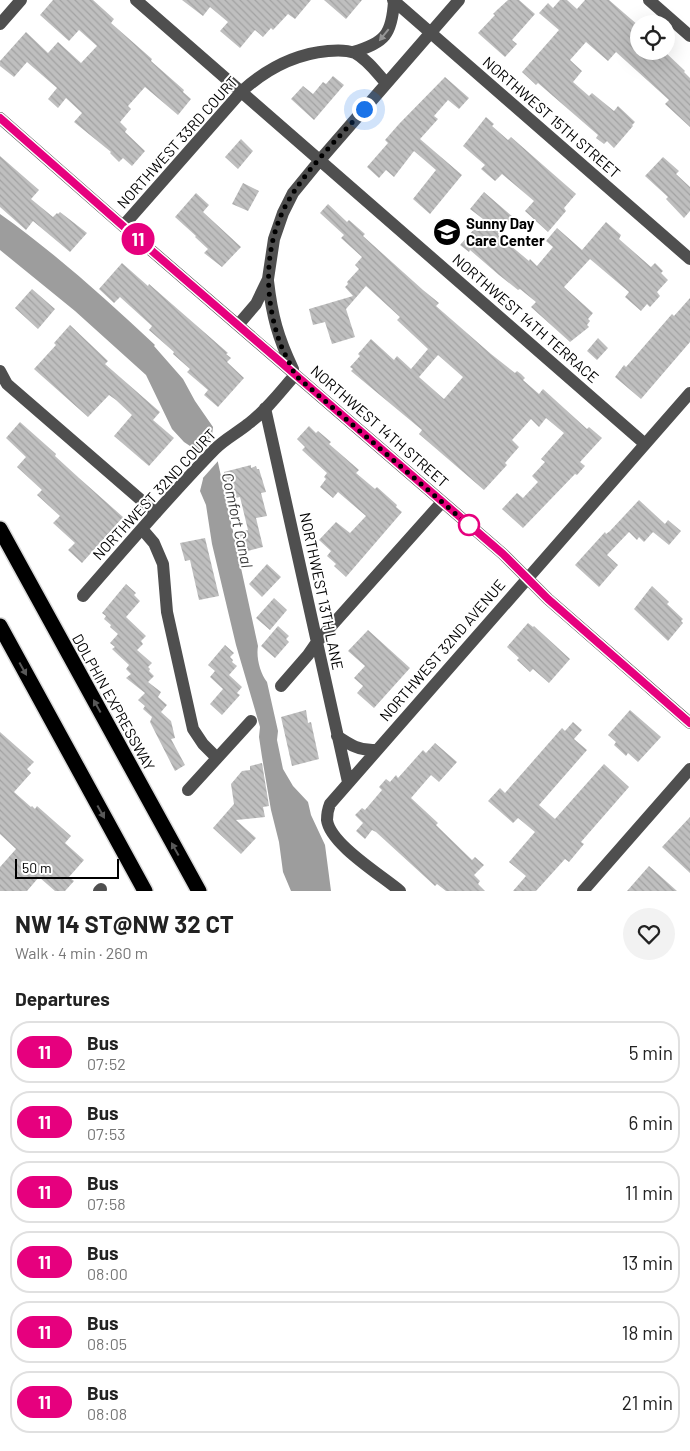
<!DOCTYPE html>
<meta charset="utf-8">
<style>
:root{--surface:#fff;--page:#f2f2f2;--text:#222;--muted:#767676;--line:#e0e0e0}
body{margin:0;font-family:Barlow,sans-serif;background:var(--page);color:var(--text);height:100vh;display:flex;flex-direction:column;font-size:19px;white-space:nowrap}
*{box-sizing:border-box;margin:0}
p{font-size:16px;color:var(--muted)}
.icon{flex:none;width:28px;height:28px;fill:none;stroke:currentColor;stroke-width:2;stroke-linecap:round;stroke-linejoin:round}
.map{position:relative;height:891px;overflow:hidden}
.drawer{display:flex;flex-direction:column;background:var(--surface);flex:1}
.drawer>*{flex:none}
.badge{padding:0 10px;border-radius:16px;font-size:18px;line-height:32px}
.controls{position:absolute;left:630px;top:15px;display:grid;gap:10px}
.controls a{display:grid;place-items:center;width:45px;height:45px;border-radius:50%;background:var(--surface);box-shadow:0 5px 20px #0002;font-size:25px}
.scale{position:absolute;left:15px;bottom:12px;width:104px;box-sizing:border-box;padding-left:5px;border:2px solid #000;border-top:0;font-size:14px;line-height:18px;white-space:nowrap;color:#000;-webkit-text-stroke:4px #fff;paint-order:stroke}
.you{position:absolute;width:25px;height:25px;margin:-12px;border:4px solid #fff;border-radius:50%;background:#1a73e8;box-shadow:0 0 0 8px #1a73e833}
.map>.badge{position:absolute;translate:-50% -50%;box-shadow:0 0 0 2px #fff}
h2{padding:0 15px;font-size:19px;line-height:45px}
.round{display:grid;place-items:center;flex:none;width:52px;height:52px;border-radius:26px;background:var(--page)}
.summary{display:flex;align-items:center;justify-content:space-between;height:85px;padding:0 15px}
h1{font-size:24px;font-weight:700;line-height:38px}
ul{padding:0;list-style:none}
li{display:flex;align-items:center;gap:15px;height:62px;margin:0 10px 8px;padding:0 5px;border:2px solid var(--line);border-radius:20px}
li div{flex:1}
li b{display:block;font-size:19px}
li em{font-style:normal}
li .badge{min-width:55px;font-weight:700;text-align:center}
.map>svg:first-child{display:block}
.water{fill:#9d9d9d}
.pier{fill:#fff}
.building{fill:url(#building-back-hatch);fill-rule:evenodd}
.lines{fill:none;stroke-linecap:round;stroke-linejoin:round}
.highway-casing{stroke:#dbdbdb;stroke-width:18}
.minor{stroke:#4f4f4f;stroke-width:12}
.highway{stroke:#000;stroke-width:15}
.oneway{fill:#959595}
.oneway2{fill:#595959}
.line-casing{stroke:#fff;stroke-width:11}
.line{stroke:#e6007e;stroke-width:8}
.walk{stroke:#000;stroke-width:5;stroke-dasharray:0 9}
.stop-dot{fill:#fff;stroke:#e6007e;stroke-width:2.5}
.labels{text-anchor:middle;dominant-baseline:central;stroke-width:4;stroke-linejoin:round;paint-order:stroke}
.street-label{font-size:15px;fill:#000;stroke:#fff}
.poi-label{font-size:15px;font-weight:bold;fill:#000;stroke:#fff;text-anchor:start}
.water-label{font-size:16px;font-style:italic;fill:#3e3e3e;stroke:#fff}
</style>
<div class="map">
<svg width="690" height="891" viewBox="0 0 690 891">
<defs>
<pattern id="building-back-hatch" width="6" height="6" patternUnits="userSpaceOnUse" patternTransform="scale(1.25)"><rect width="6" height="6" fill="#bfbfbf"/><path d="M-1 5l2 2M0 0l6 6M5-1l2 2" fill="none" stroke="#a2a2a2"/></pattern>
</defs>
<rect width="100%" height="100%" fill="#fff"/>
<path class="water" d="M 0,214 C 55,253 106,299 155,345 L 154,346 L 183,379 L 195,401 L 213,427 L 212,435 L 258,646 C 256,657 260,673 267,682 L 278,731 L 277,740 L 283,769 L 293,786 L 308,802 L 311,815 L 325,845 L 331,891 L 291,891 L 283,872 L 279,842 L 271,810 L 262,757 L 259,737 L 260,727 L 236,645 L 212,544 L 206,505 L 200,491 L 203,479 L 199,455 L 196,450 L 184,442 L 172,429 L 146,375 L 75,311 L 0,250 Z"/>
<path class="pier" d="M 213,434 L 219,460 L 202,479 L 196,454 Z"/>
<path class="building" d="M 53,0 L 93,0 L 114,19 L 111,23 L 152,59 L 151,61 L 184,90 L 183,92 L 191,99 L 178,115 L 145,87 L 128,106 L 131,109 L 120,122 L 127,129 L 125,132 L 145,151 L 132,166 L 123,158 L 119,162 L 110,153 L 111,152 L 74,122 L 82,113 L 66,98 L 58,108 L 48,99 L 57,88 L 27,62 L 14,77 L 0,66 L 0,61 L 26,32 L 48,53 L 58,42 L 81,63 L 97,46 L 79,30 L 69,41 L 40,15 Z
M 182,0 L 311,0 L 295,19 L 288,14 L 273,30 L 271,28 L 263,37 L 255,30 L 240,48 L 220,31 L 228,22 L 210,7 L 203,16 Z
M 324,0 L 362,0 L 346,19 Z
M 508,0 L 519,0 L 535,14 L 512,40 L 517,44 L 505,57 L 478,33 L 495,15 L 493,14 L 497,10 Z
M 560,0 L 567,0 L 577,9 L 585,0 L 609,0 L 639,26 L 639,51 L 664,51 L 685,71 L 684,72 L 690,78 L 690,127 L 665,104 L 669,100 L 616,52 L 608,61 L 586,42 L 570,60 L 582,71 L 573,82 L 589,96 L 592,93 L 614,111 L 618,106 L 635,122 L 632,125 L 633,126 L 614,148 L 607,141 L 604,144 L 596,138 L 598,135 L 538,83 L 536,85 L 522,72 L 559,30 L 539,13 L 548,3 L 553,8 Z
M 333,76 L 344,85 L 314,120 L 291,99 L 303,86 L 313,94 L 323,82 L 326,84 Z
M 445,77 L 469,98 L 459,109 L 448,100 L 434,116 L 438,119 L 420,139 L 462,175 L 430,214 L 413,199 L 436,170 L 414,151 L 394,177 L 386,170 L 379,178 L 367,167 L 388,143 L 385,140 L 399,124 Z
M 486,117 L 494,124 L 492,126 L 508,140 L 511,137 L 576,194 L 564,208 L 566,211 L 548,232 L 525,211 L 534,201 L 502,174 L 495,181 L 481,169 L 485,165 L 463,146 Z
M 241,139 L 253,151 L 238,169 L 225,157 Z
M 0,156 L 39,190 L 31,199 L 53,217 L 57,213 L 58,214 L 60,212 L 87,233 L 70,252 L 33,221 L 26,230 L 0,207 Z
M 663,157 L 679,171 L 676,174 L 690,187 L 690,211 L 684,218 L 666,199 L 668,197 L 645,176 Z
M 243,183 L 259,191 L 248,211 L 232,204 Z
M 484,192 L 513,217 L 498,235 L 529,261 L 530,259 L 537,266 L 553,247 L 546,241 L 557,228 L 582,250 L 606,222 L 621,235 L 619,239 L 651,267 L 655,263 L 663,271 L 661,273 L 668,280 L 657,292 L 660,296 L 650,307 L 647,304 L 641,311 L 625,297 L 629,292 L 590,259 L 564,287 L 593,313 L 588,319 L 590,321 L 587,325 L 589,327 L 570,342 L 531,307 L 536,302 L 520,289 L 518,290 L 499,275 L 470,250 L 469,252 L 460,245 L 483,219 L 470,209 Z
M 196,193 L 209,205 L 203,212 L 241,247 L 222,267 L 204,253 L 208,249 L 195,237 L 196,236 L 175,217 Z
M 328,204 L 347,222 L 349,220 L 365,234 L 363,236 L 423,290 L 439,303 L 436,306 L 491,354 L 515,373 L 517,371 L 521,374 L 525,378 L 523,380 L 539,394 L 543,389 L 587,429 L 589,427 L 602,438 L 580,462 L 585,466 L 577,475 L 575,474 L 523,528 L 502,509 L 517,493 L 523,498 L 538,482 L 532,476 L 545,462 L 541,459 L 564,433 L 546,418 L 539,427 L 531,419 L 512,440 L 519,447 L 505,463 L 507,465 L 484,490 L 419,434 L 422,430 L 351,371 L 353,369 L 350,367 L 360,356 L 358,354 L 371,339 L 394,360 L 397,356 L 411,369 L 428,349 L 397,320 L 400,317 L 366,286 L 346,309 L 355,337 L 332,344 L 325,322 L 313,325 L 309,309 L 353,296 L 345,287 L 348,284 L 347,282 L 359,269 L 355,265 L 362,257 L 341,238 L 344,235 L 320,213 ZM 438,355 L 463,377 L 444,399 L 419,377 Z
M 122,263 L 148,286 L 149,284 L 228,353 L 226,354 L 231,358 L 227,362 L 244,378 L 218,407 L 204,395 L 208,390 L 187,372 L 190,369 L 173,354 L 174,352 L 149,330 L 152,326 L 120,297 L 114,303 L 99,289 Z
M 32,289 L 55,309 L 38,329 L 15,308 Z
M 690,298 L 690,342 L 641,399 L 615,377 L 624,365 L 626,367 L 672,314 L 674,316 Z
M 70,325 L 108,361 L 105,364 L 160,412 L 153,420 L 174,438 L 149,466 L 114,436 L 132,415 L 116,400 L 109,395 L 88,417 L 34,369 L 56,345 L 54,343 Z
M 598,338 L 608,348 L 597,360 L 587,351 Z
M 20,422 L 56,454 L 55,456 L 79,478 L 123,517 L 82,563 L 68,550 L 75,543 L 53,523 L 60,516 L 37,495 L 42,490 L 17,467 L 26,457 L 6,438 Z
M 309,426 L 316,433 L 318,431 L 331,442 L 329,444 L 359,470 L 356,473 L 375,489 L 377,487 L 397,505 L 396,507 L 402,512 L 346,577 L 334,566 L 336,564 L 327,556 L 331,551 L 319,540 L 336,522 L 350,533 L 366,516 L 338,492 L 333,498 L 320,487 L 326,479 L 324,477 L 327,473 L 302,450 L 305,447 L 297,439 Z
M 251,465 L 251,468 L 256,466 L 257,469 L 259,469 L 266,492 L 261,493 L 267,516 L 256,518 L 263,547 L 244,552 L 239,532 L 248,530 L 240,497 L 231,499 L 224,472 Z
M 639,500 L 665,524 L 668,520 L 681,531 L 669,545 L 653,532 L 644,542 L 639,537 L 637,540 L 629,532 L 607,555 L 618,565 L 599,587 L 575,565 L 605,532 L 606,534 L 610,531 Z
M 205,538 L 219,596 L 199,600 L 190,560 L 185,561 L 180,543 Z
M 267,564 L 281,577 L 262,597 L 249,584 Z
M 126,584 L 136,593 L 134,595 L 140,601 L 126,617 L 146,636 L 141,641 L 143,644 L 137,650 L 152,663 L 148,667 L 150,669 L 149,671 L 154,676 L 148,682 L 161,692 L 158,697 L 167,705 L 161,712 L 171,721 L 175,738 L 171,739 L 185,765 L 175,771 L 150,722 L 152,717 L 143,709 L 145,706 L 138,700 L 145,693 L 126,678 L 131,674 L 126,669 L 129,665 L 112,649 L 115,647 L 110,643 L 118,634 L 110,627 L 111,625 L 104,619 L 106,616 L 102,613 Z
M 652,586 L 669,602 L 667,604 L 683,619 L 681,621 L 683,623 L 668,641 L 634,609 Z
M 274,598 L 287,610 L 270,630 L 256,618 Z
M 528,623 L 533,627 L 534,626 L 570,659 L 549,683 L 533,669 L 530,672 L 517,660 L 519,658 L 507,647 Z
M 278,626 L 289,636 L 286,639 L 289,642 L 275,658 L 261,646 Z
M 368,630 L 410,668 L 374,708 L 357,693 L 363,686 L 354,678 L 365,666 L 348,651 Z
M 225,645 L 234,653 L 230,657 L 233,660 L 232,662 L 237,666 L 229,675 L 242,687 L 237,693 L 240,695 L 222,715 L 210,704 L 223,689 L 210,677 L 215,671 L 208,665 Z
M 306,710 L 308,723 L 311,722 L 319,759 L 292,766 L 281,717 Z
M 630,710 L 661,737 L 638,762 L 628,753 L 626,756 L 614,745 L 616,742 L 608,735 Z
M 573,722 L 582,730 L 574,739 L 587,750 L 539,805 L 555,819 L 604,764 L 629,787 L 581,842 L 584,844 L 569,862 L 565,859 L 536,891 L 513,891 L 526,876 L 509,862 L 535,832 L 518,818 L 513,823 L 488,801 L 500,788 L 505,793 L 562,728 L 565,731 Z
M 0,732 L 34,762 L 27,769 L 31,773 L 14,792 L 31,807 L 32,806 L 35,809 L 37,806 L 71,836 L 65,843 L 84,860 L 69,877 L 74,881 L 65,891 L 55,891 L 39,877 L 27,891 L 0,891 L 0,867 L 16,849 L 0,834 Z
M 435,743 L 457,762 L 439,782 L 431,775 L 411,798 L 438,823 L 436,825 L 472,860 L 475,857 L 484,865 L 474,875 L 480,881 L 478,884 L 485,891 L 446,891 L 437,884 L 435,886 L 376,832 L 372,830 L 365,839 L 356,831 L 363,823 L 355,815 L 362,808 L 365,810 L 382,790 L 379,787 L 386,779 L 390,782 L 396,775 L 398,778 L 423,750 L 426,753 Z
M 262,763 L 269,806 L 263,807 L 265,817 L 236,820 L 256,838 L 241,854 L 213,828 L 234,804 L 231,784 L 242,771 L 250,770 L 250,766 Z
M 690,817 L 690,873 L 662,847 Z
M 649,866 L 677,891 L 627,891 Z"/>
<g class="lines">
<g class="highway-casing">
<path id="highway" d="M 0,529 L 199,891
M 0,626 L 145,891"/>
</g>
<path class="minor" d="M 136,0 L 645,444
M 393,0 L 690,259
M 649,0 L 690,36
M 0,24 L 21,0
M 353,52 C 385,43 392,34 394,1
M 0,118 L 123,226 L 503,554 L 548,599 L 690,723
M 123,226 L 241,92 C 266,69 295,54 328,51 C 337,50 347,50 355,53 C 368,60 377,73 386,83
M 268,281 C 272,316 278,338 293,369
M 238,325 L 256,304 L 268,279 L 274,239 L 283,213 L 293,193 L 320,160 L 459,0
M 0,371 L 7,384 L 156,513
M 265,408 L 348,782
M 142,529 L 154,543 L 163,564 L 167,612 L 193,729 L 203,744 L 217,758
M 83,596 C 126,547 169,496 215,449 C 225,439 237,433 248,424 C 266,411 280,392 295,375
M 281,686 L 308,655 L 317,642 L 442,502
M 337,736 C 350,745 360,751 376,750
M 188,790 L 251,721
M 99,891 L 101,889
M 400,891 C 381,875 330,844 327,820 C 327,814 328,809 330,804 L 690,393
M 583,891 L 690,769"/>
<use href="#highway" class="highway"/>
</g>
<defs><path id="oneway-solid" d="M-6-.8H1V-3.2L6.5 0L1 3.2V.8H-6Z" transform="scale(1.25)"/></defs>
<use class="oneway" href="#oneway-solid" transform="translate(384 35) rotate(129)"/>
<g class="oneway2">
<use href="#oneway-solid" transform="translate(23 669) rotate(61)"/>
<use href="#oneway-solid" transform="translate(97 706) rotate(-119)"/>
<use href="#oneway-solid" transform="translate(101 812) rotate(61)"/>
<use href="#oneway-solid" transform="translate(175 849) rotate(-119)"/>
</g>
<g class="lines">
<g class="line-casing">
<path id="line" d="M 0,118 L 123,226 L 503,554 L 548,599 L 690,723"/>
</g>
<use href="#line" class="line"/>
<path class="walk" d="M 364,109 C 338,139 307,168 287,203 C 264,245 264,296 279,340 C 283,352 290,363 295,375 L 472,528 L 469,525"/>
</g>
<defs>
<g id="school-disc" transform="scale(1.4375)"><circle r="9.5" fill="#000" stroke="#fff"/><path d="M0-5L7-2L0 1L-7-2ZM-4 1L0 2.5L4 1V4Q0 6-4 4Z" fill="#fff"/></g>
</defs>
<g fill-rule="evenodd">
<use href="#school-disc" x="447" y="232"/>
</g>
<circle class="stop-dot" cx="469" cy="525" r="10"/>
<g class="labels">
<g class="street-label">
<text transform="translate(552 117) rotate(41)">NORTHWEST 15TH STREET</text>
<text transform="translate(177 142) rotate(-48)">NORTHWEST 33RD COURT</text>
<text transform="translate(526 318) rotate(41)">NORTHWEST 14TH TERRACE</text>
<text transform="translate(380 426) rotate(41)">NORTHWEST 14TH STREET</text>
<text transform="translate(154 494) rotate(-47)">NORTHWEST 32ND COURT</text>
<text transform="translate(322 591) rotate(78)">NORTHWEST 13TH LANE</text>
<text transform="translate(442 650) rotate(-49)">NORTHWEST 32ND AVENUE</text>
<text transform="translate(114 702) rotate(61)">DOLPHIN EXPRESSWAY</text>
</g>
<g class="poi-label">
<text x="466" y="223">Sunny Day<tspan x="466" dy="17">Care Center</tspan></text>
</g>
<g class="water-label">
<text transform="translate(238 520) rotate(78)">Comfort Canal</text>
</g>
</g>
</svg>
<div class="controls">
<a><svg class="icon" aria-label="locate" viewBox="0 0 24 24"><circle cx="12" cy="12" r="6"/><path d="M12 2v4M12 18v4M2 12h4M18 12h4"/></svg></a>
</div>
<div class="scale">50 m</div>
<div class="you" style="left:364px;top:109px"></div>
<b class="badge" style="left:138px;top:239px;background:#e6007e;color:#fff">11</b>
</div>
<section class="drawer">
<div class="summary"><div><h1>NW 14 ST@NW 32 CT</h1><p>Walk · 4 min · 260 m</p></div><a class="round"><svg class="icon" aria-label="heart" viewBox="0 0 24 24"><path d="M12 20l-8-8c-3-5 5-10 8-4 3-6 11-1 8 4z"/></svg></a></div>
<h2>Departures</h2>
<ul>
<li><span class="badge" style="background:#e6007e;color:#fff">11</span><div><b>Bus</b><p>07:52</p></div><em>5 min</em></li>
<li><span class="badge" style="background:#e6007e;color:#fff">11</span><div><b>Bus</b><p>07:53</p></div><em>6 min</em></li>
<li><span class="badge" style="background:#e6007e;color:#fff">11</span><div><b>Bus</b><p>07:58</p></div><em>11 min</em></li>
<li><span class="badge" style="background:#e6007e;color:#fff">11</span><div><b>Bus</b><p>08:00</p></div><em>13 min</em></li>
<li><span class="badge" style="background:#e6007e;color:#fff">11</span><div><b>Bus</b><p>08:05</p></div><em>18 min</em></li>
<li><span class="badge" style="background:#e6007e;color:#fff">11</span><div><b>Bus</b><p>08:08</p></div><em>21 min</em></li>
</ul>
</section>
